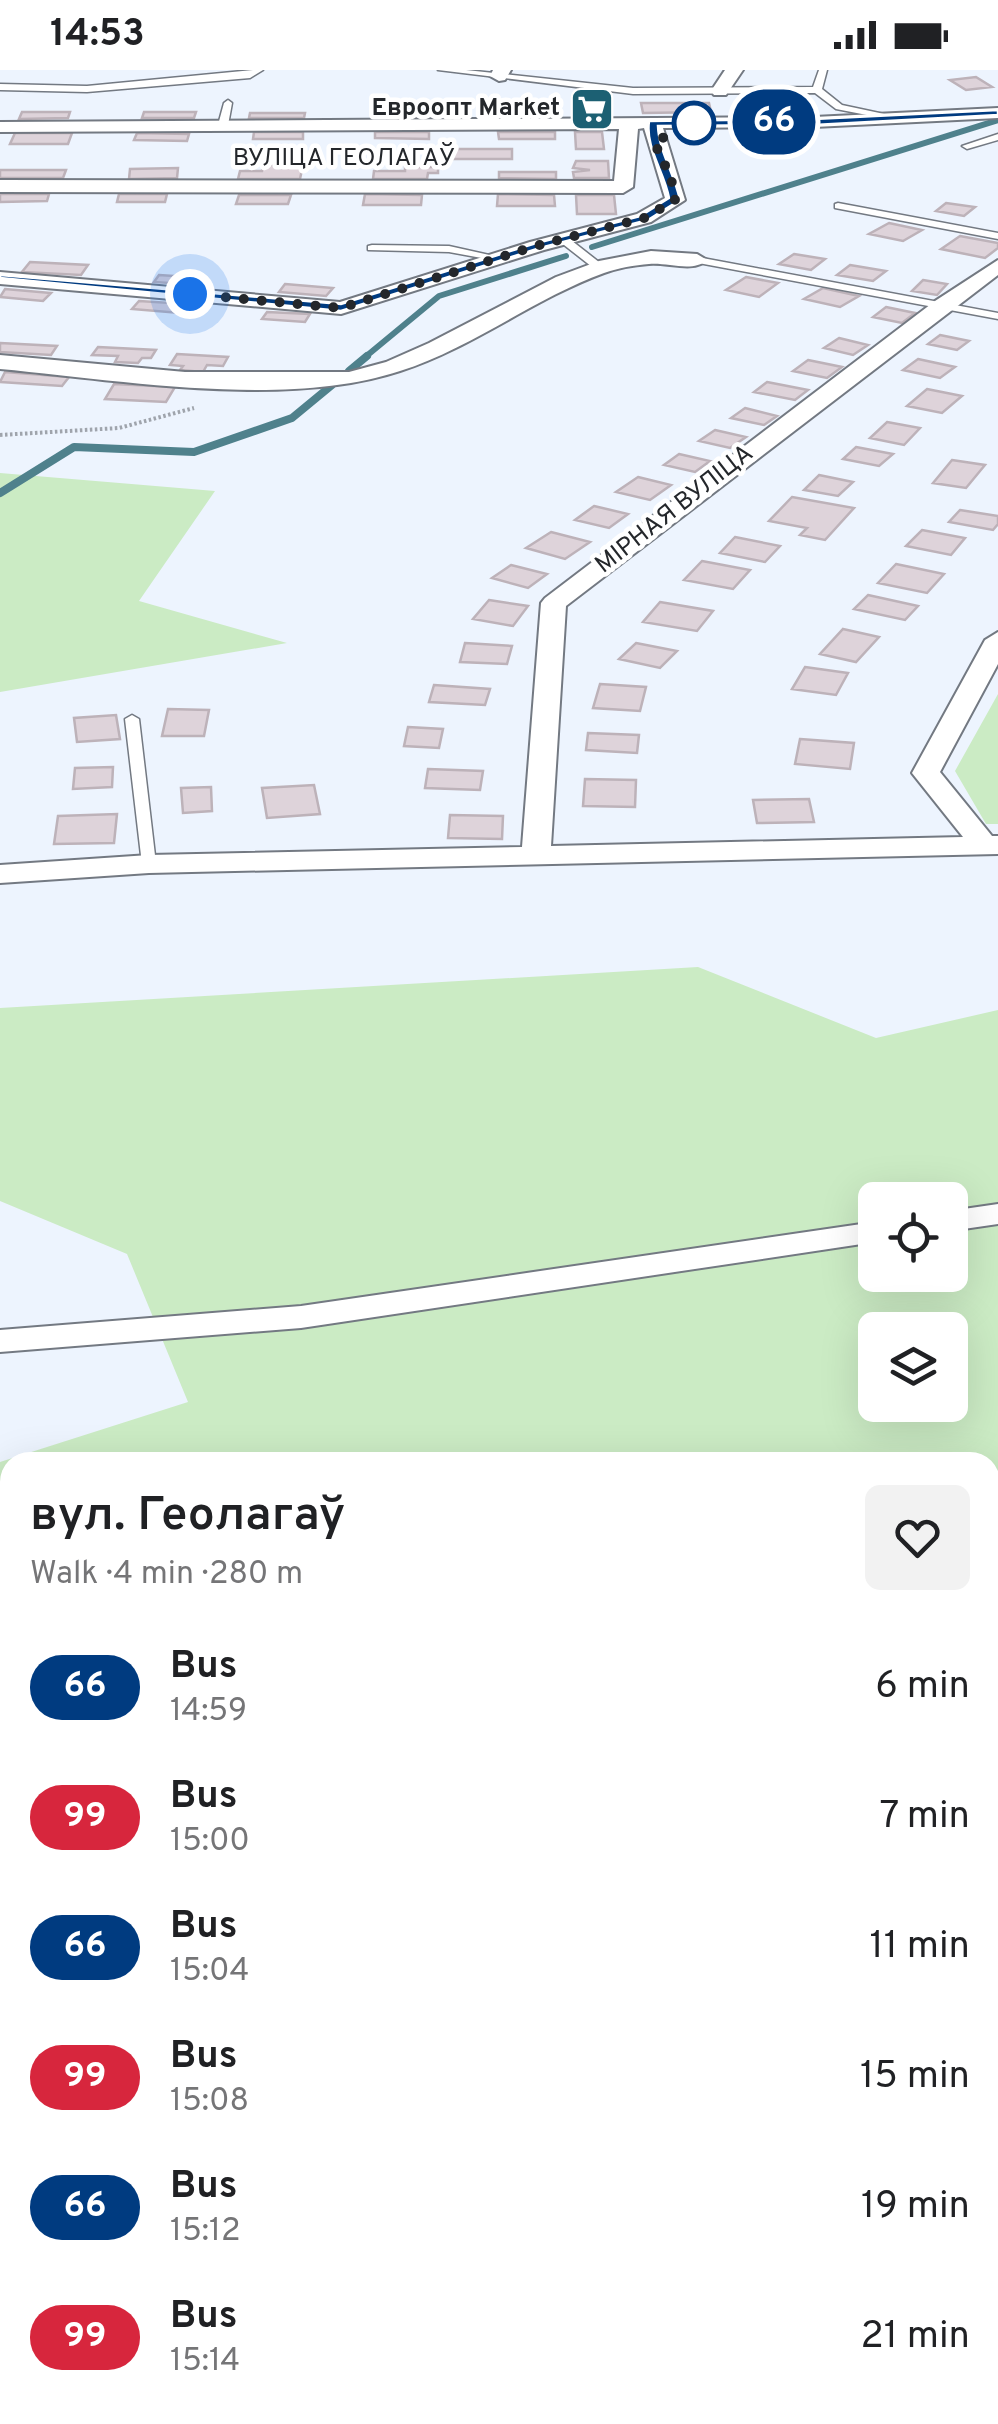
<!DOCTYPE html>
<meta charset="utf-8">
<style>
:root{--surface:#fff;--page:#f2f2f2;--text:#202124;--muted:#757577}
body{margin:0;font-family:Overpass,sans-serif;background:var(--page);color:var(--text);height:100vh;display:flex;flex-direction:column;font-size:38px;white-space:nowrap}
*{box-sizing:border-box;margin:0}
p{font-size:32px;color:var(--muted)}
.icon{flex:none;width:55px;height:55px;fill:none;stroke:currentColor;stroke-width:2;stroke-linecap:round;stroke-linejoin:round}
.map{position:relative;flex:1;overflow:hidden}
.side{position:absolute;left:0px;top:1382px;width:1000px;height:972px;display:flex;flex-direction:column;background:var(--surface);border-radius:30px 30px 0 0;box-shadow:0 10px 40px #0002}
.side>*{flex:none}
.badge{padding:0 20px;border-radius:32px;font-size:35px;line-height:65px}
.buttons{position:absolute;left:858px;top:1112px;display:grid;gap:20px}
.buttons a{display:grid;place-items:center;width:110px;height:110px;border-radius:15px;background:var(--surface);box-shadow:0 10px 40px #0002;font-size:50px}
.you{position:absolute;width:50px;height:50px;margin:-25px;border:8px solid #fff;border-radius:50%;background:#1a73e8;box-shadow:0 0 0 15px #1a73e833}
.map>.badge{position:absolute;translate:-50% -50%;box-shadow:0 0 0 5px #fff}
.round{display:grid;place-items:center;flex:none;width:105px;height:105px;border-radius:15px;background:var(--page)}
.summary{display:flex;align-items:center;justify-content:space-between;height:170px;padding:0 30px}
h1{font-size:48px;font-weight:600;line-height:75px}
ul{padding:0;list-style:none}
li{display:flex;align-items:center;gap:30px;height:130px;padding:0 30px}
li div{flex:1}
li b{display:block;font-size:38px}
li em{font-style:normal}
li .badge{min-width:110px;font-weight:700;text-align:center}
.status{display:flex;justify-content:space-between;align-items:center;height:70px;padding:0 50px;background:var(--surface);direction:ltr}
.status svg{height:28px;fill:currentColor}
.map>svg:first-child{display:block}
.green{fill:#cbebc4;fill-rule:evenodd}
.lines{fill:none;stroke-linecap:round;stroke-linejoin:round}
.stream-far1{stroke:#4f818c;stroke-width:6}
.stream{stroke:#4f818c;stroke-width:8}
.building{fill:#ded3da;stroke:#bdb2b9;stroke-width:2.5}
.lane-casing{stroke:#737982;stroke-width:3}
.street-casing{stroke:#737982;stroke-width:4}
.path{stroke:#9fa4ac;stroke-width:4;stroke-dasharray:2.5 2.5;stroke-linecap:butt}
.lane{fill:#fff;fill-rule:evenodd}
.street{fill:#fff;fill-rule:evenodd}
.line{fill:#003b80;stroke:#fff;stroke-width:2.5}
.walk{stroke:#24272b;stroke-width:10;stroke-dasharray:0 18}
.stop-dot{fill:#fff;stroke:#003b80;stroke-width:5}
.labels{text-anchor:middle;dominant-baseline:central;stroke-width:9;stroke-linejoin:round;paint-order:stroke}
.far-poi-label{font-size:25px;font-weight:bold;fill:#24272b;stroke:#fff;text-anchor:end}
.far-street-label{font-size:25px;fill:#24272b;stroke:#fff}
</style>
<div class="status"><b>14:53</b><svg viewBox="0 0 49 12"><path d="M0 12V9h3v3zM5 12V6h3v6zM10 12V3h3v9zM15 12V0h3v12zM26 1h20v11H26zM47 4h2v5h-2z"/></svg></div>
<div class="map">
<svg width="998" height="2354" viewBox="0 0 998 2354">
<rect width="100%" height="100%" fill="#edf4fe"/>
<path class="green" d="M 0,403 L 215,421 L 139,531 L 287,573 L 0,622 Z
M 998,624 L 998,754 L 986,754 L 955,701 Z
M 698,897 L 876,968 L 998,940 L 998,1769 L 990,1769 L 990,1392 L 10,1392 L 10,2345 L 672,2345 L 673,2354 L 0,2354 L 0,1392 L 188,1332 L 127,1184 L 0,1131 L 0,938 ZM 875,1130 L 950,1130 L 950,1205 L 875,1205 ZM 875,1260 L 950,1260 L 950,1335 L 875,1335 Z"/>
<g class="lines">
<path class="stream-far1" d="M 592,177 L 998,50
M 364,288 L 439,226 L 566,186"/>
<path class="stream" d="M 349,301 L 367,286
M 0,423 L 74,377 L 194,382 L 292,348 L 332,315"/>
</g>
<path class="building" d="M 976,7 L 992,17 L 966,20 L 950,10 Z
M 575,30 L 608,30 L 610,48 L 576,48 Z
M 641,33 L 709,33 L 711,42 L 643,43 Z
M 494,39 L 553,40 L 552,49 L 494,48 Z
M 22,42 L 70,42 L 68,48 L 19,49 Z
M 144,42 L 196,42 L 194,48 L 142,48 Z
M 380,42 L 427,42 L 426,49 L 379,48 Z
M 250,43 L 305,43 L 304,48 L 249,48 Z
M 254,62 L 303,62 L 303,69 L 253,69 Z
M 375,62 L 429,62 L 429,69 L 375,68 Z
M 498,62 L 555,62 L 555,69 L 499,69 Z
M 575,62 L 602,62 L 604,79 L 576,79 Z
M 15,63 L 72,63 L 68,74 L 10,74 Z
M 137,63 L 189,64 L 187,71 L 134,70 Z
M 443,79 L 512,79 L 512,89 L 443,89 Z
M 576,91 L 608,91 L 609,108 L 574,108 L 573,102 L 590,100 L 573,98 Z
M 263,95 L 303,95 L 300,109 L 238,109 L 240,101 L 262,101 Z
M 405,97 L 438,97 L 438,103 L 428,103 L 427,109 L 373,109 L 374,101 L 405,101 Z
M 178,98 L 177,108 L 129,109 L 130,99 Z
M 0,100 L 66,100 L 63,108 L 0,108 Z
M 499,102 L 556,102 L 556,109 L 499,108 Z
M 0,124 L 49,124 L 47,131 L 0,132 Z
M 119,124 L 167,124 L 165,132 L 117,132 Z
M 365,124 L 422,125 L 421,135 L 363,135 Z
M 498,124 L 554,125 L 555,136 L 497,136 Z
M 239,125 L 291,125 L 288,134 L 236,134 Z
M 576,125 L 614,125 L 616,144 L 577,144 Z
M 946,133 L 975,137 L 964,146 L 936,141 Z
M 889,153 L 922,160 L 903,171 L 869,164 Z
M 960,166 L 998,173 L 998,178 L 985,188 L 941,179 Z
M 794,184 L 825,189 L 811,200 L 779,194 Z
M 30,192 L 88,195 L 81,205 L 22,202 Z
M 850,195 L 886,201 L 873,211 L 837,205 Z
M 159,205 L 205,208 L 199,215 L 154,212 Z
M 746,207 L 778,213 L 759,227 L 726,220 Z
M 923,210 L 947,214 L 937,225 L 912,221 Z
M 285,214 L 333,218 L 326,226 L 279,222 Z
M 823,218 L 859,226 L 840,237 L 804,229 Z
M 5,219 L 51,223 L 43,231 L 0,227 Z
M 139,231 L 187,234 L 180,243 L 132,239 Z
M 886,237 L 915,243 L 902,253 L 873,247 Z
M 267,242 L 310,244 L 305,252 L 262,249 Z
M 940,265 L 969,271 L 957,280 L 928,274 Z
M 839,268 L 868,275 L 853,285 L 824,278 Z
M 0,273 L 57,276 L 51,285 L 0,282 Z
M 98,277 L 156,280 L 151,288 L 142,288 L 138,293 L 115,292 L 118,286 L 92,285 Z
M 177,284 L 228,287 L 223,296 L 207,295 L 203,302 L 180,300 L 183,296 L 170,295 Z
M 918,289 L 955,297 L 940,308 L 903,300 Z
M 808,290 L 842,297 L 827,308 L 793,301 Z
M 5,302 L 69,307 L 62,316 L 0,312 Z
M 767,312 L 808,320 L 795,330 L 754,322 Z
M 114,314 L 175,317 L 166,332 L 105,329 Z
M 927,319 L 962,326 L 942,343 L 907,336 Z
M 745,338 L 777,346 L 764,355 L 731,348 Z
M 887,352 L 920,358 L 904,375 L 870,368 Z
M 715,360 L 746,367 L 730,378 L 699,371 Z
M 856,377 L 893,384 L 879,396 L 843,389 Z
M 679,384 L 710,391 L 695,402 L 664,395 Z
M 952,390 L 985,395 L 966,418 L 933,413 Z
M 819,405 L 853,412 L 838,426 L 804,420 Z
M 638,407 L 671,415 L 650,430 L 616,422 Z
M 792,427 L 854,438 L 825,470 L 800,465 L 807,458 L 769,451 Z
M 594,436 L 628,444 L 609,458 L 575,450 Z
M 960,440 L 998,446 L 998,454 L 993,460 L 949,452 Z
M 922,460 L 965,468 L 951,485 L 906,476 Z
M 551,462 L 590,472 L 565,489 L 526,478 Z
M 735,467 L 780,476 L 765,492 L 720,483 Z
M 702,491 L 750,500 L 733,519 L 684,510 Z
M 896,494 L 944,504 L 927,523 L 878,513 Z
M 511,495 L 547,504 L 528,518 L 492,508 Z
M 868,525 L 918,536 L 905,550 L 854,539 Z
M 489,530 L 528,536 L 513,556 L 473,549 Z
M 660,532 L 713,541 L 697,561 L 643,552 Z
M 843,559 L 879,567 L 856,592 L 820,584 Z
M 465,573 L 512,576 L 507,594 L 460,592 Z
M 636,573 L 677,581 L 660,598 L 619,589 Z
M 805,597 L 848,603 L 836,625 L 792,619 Z
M 600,614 L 646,617 L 640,641 L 593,638 Z
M 434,615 L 490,619 L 485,635 L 429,632 Z
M 168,639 L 209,640 L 204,666 L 162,666 Z
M 116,645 L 120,669 L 77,672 L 74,648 Z
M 408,657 L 443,659 L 439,678 L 404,676 Z
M 588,663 L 639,665 L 637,683 L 586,680 Z
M 800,669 L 854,673 L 850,699 L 795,694 Z
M 113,697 L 112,717 L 73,719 L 75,698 Z
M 428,699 L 483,701 L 480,720 L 425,718 Z
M 585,709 L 636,710 L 635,737 L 583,736 Z
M 314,715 L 320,744 L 267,748 L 262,718 Z
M 211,717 L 212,741 L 183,743 L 181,718 Z
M 809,729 L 814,752 L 757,753 L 753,730 Z
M 117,744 L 114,773 L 54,774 L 58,746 Z
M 450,745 L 503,746 L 502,769 L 448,768 Z"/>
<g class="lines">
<g class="lane-casing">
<path id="lane" d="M 253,0 L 263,0 L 250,8 L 87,22 L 0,20 L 0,14 L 87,16 Z
M 438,0 L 466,0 L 633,18 L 813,17 L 819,0 L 827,0 L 822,19 L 842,35 L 903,48 L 898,51 L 836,39 L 815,23 L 633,24 Z
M 228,30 L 232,33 L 228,55 L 223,58 L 218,55 L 224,33 Z
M 998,64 L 998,70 L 967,79 L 962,76 Z
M 838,133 L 998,163 L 998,169 L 835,138 L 835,134 Z
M 559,167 L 567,167 L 604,196 L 604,200 L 596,200 L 559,171 Z
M 372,175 L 449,176 L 503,188 L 498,191 L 449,182 L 368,180 L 368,176 Z
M 697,187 L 998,243 L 998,249 L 693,192 L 693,188 Z
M 132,645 L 139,649 L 156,794 L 149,798 L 142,794 L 125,649 Z"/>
</g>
<g class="street-casing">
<path id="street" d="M 493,0 L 511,0 L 505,10 L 499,11 L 490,6 Z
M 725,0 L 743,0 L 726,25 L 714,25 L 711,21 Z
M 998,38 L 998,48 L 814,57 L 663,58 L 685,130 L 651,152 L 544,180 L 341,244 L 0,214 L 0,202 L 340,232 L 530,172 L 637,144 L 665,128 L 644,58 L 638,59 L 633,117 L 623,123 L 0,122 L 0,110 L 614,111 L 619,59 L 0,62 L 0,52 L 814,47 Z
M 651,181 L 697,184 L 707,190 C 693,203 667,192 649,194 C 635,195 618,198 604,203 C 533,229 472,278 400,301 C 285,339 120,310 0,299 L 0,285 L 185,302 L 349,302 L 386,292 L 429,273 L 556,207 L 599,191 Z
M 998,190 L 998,205 L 566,536 L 551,776 L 963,767 L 912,703 L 985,570 L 998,562 L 998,594 L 940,702 L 992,766 L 998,766 L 998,784 L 149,803 L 0,813 L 0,795 L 149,785 L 522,777 L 541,533 L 545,528 L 935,231 Z
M 998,1134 L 998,1154 L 950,1161 L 950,1141 Z
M 875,1152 L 875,1172 L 301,1258 L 0,1282 L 0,1260 L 301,1236 Z"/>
</g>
<path class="path" d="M 0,365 L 119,358 L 194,338"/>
<use href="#lane" class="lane"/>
<use href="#street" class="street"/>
</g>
<path class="line" d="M 998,40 L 998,45 L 814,55 L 658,56 C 659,82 675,104 680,130 L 648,150 L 540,178 L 341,241 L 0,208 L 0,205 L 341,234 L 533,174 L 640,146 L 669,128 C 664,101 645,78 649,51 L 814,49 Z"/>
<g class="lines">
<path class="walk" d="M 190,224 L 341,238 L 536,176 L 644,148 L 675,130 L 671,108 L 654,72 L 694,53"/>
</g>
<defs>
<g id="supermarket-square" transform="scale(2.25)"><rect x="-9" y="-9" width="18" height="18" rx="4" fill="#1c6073" stroke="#fff"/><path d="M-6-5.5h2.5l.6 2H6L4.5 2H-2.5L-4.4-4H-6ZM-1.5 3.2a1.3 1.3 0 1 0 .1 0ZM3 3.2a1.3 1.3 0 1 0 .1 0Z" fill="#fff"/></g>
</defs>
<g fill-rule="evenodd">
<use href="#supermarket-square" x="592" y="39"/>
</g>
<circle class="stop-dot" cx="694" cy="53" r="20"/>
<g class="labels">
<g class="far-poi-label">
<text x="560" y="39">Евроопт Market</text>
</g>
<g class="far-street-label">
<text x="344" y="89">ВУЛІЦА ГЕОЛАГАЎ</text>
<text transform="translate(675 440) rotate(-38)">МІРНАЯ ВУЛІЦА</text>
</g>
</g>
</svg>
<div class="buttons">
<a><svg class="icon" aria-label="locate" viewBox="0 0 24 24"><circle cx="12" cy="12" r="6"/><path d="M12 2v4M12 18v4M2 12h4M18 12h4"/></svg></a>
<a><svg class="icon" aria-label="layers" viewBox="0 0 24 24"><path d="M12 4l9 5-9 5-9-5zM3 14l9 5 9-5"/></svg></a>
</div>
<div class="you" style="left:190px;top:224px"></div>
<b class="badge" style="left:774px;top:52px;background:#003b80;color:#fff">66</b>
<section class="side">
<div class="summary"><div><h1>вул. Геолагаў</h1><p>Walk · 4 min · 280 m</p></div><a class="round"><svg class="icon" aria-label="heart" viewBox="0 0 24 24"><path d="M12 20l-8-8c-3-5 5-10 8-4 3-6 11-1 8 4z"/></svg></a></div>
<ul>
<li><span class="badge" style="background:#003b80;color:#fff">66</span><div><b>Bus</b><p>14:59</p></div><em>6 min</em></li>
<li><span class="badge" style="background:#d7263d;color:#fff">99</span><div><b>Bus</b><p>15:00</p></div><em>7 min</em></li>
<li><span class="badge" style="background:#003b80;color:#fff">66</span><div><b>Bus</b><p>15:04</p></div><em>11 min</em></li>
<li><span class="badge" style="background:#d7263d;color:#fff">99</span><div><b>Bus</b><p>15:08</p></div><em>15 min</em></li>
<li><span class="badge" style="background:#003b80;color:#fff">66</span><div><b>Bus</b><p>15:12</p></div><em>19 min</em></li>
<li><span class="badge" style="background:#d7263d;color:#fff">99</span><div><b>Bus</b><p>15:14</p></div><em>21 min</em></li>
</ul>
</section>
</div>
